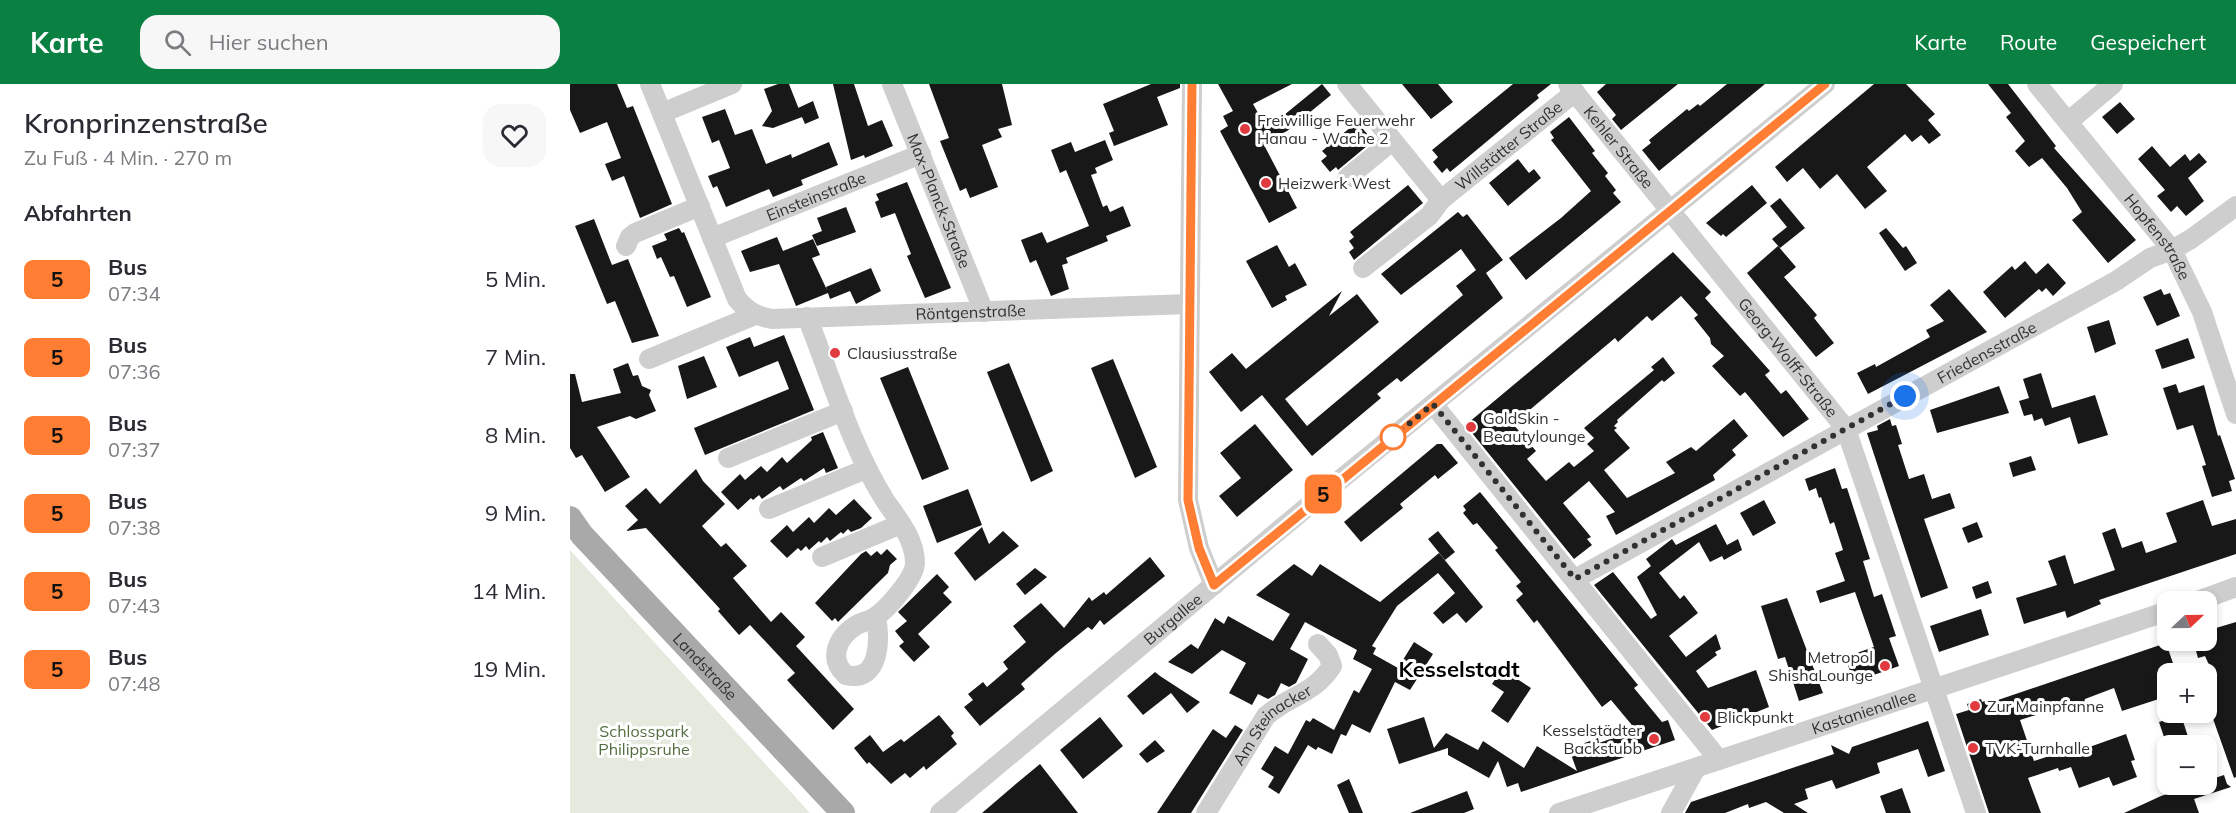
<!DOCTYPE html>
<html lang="de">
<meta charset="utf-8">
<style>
:root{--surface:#fff;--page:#f7f7f7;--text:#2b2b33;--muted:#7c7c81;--accent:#0b8043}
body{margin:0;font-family:Mulish,sans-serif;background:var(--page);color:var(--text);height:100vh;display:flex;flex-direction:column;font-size:22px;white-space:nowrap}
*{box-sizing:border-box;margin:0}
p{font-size:20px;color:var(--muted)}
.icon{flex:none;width:33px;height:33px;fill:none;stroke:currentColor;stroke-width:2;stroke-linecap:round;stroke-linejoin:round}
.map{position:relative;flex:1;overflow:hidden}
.panel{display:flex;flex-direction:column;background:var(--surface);width:570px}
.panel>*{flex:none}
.badge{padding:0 12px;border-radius:9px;font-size:21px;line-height:39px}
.needle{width:39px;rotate:68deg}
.tools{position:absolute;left:1587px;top:507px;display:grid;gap:12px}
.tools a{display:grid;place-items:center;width:60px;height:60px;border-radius:12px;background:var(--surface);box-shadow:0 3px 9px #0003;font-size:30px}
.you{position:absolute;width:30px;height:30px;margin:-15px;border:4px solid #fff;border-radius:50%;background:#1a73e8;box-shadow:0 0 0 9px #1a73e833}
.map>.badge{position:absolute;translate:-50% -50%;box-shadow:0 0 0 3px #fff}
h2{padding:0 24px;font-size:22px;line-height:54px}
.round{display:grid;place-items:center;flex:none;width:63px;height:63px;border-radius:18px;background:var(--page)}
.overview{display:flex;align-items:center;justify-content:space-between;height:102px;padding:0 24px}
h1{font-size:28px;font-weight:600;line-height:45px}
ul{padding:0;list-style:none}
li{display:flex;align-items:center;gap:18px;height:78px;padding:0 24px}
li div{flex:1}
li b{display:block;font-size:22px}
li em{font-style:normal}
li .badge{min-width:66px;font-weight:700;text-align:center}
header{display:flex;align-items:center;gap:36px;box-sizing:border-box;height:84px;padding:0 30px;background:var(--accent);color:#fff}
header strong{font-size:28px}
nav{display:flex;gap:33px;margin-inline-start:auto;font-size:21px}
.search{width:420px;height:54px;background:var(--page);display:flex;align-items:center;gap:15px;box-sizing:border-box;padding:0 21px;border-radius:18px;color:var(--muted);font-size:22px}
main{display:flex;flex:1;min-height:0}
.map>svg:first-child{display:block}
.green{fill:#e4eadd}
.building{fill:#181818}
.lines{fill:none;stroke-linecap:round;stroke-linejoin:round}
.minor{stroke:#cecece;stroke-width:20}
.major{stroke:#a9a9a9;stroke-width:24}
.line-casing{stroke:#fff;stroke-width:14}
.line{stroke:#ff7e33;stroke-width:9}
.walk{stroke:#313131;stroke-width:6;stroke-dasharray:0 10.8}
.poi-dot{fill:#e13b40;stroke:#fff;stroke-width:2}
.stop-dot{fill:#fff;stroke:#ff7e33;stroke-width:3}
.labels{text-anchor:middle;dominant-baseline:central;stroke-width:6;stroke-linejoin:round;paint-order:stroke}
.poi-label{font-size:16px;fill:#313131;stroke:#fff;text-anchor:start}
.street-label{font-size:16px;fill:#313131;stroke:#fff}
.park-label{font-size:16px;fill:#526d3f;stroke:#fff}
.district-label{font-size:22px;font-weight:bold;fill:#000;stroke:#fff}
</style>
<header>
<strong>Karte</strong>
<div class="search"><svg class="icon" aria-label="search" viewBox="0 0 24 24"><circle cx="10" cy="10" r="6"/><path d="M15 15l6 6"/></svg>Hier suchen</div>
<nav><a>Karte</a><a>Route</a><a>Gespeichert</a></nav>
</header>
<main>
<section class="panel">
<div class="overview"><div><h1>Kronprinzenstraße</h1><p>Zu Fuß · 4 Min. · 270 m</p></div><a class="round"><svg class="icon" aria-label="heart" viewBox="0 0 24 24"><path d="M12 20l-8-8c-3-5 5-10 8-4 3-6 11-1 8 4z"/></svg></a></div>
<h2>Abfahrten</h2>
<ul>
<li><span class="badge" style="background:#ff7e33;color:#111">5</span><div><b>Bus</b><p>07:34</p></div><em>5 Min.</em></li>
<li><span class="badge" style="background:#ff7e33;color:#111">5</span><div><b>Bus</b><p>07:36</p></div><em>7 Min.</em></li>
<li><span class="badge" style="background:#ff7e33;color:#111">5</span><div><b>Bus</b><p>07:37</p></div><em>8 Min.</em></li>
<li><span class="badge" style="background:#ff7e33;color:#111">5</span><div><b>Bus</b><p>07:38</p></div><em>9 Min.</em></li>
<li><span class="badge" style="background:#ff7e33;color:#111">5</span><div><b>Bus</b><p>07:43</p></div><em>14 Min.</em></li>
<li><span class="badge" style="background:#ff7e33;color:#111">5</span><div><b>Bus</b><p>07:48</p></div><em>19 Min.</em></li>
</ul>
</section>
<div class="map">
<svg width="1666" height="729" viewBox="0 0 1666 729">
<rect width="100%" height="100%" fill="#fff"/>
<path class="green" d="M 0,466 L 240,729 L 0,729 Z"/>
<path class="building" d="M 0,0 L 47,0 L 57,24 L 63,22 L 102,120 L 70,134 L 54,92 L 42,97 L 35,80 L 51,74 L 37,38 L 10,49 L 0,26 Z
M 208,0 L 219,0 L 232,33 L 203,44 L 192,42 L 202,27 L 194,5 Z
M 263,0 L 284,0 L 298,42 L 312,36 L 323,62 L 295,74 L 294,71 L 281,76 Z
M 359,0 L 432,0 L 442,41 L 428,45 L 432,53 L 412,61 L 428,103 L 400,114 L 396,104 L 390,107 L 370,57 L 379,54 Z
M 581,0 L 610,0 L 610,4 L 587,13 L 598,41 L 544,62 L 539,49 L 544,47 L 533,20 Z
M 648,0 L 722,0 L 683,20 L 697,45 L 752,0 L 761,11 L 717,47 L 693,59 L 727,124 L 699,139 L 650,47 L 658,42 L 653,32 L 663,27 Z
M 832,0 L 868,0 L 883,18 L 861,35 Z
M 943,0 L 981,0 L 967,11 L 969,14 L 891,79 L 880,88 L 877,84 L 872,89 L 863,78 L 868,73 L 862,66 Z
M 1036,0 L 1108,0 L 1051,46 L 1042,35 L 1046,31 L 1027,8 Z
M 1157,0 L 1195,0 L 1089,87 L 1072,66 L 1081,59 L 1079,56 L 1117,25 L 1119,27 L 1128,20 L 1130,22 Z
M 1304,0 L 1336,0 L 1365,30 L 1358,36 L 1371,51 L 1359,60 L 1351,51 L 1342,58 L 1335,50 L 1297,83 L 1317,107 L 1295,125 L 1267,90 L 1250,105 L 1233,84 L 1217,98 L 1205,83 Z
M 1418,0 L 1438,0 L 1486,62 L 1484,64 L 1566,156 L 1538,179 L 1502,136 L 1512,128 L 1497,104 L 1472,74 L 1459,83 L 1445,67 L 1455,57 L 1436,33 L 1441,29 Z
M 243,17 L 249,34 L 235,40 L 228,24 Z
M 1550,18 L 1565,35 L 1547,50 L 1532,33 Z
M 155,25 L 165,51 L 182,45 L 196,80 L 221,70 L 222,74 L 259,58 L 268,81 L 231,96 L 233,101 L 203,113 L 199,105 L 156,123 L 147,102 L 143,104 L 138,92 L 160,84 L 149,56 L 142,59 L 132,33 Z
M 999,33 L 1025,67 L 1022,69 L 1038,89 L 1035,92 L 1046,106 L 1043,109 L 1051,118 L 956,196 L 939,174 L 991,134 L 1021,107 L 981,56 L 984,54 L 980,48 Z
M 787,38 L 803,57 L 768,86 L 766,83 L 760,88 L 751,77 L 757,72 L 752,67 Z
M 535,56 L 543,76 L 525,84 L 527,89 L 521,91 L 533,123 L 537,121 L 540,128 L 553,122 L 561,142 L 536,152 L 538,157 L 496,174 L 498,179 L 492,181 L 499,205 L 481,212 L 466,176 L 460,179 L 451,156 L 472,148 L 477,159 L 519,142 L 496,86 L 490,89 L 481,66 L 501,58 L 505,68 Z
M 1582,62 L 1600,83 L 1615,70 L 1620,77 L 1629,69 L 1637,78 L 1618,94 L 1634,117 L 1616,132 L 1607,122 L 1601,128 L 1587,112 L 1595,106 L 1568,75 Z
M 948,75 L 959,89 L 964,85 L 971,94 L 938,122 L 919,99 Z
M 337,98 L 381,204 L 355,214 L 337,172 L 341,170 L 325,129 L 311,134 L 305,118 L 309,116 L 306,110 Z
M 838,101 L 853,119 L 784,176 L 779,168 L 784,164 L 779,157 L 784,153 L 780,148 Z
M 1182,101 L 1197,119 L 1156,153 L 1153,150 L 1151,152 L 1136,139 Z
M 1210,114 L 1235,144 L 1210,164 L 1202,155 L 1217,143 L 1200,122 Z
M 276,123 L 286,148 L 247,162 L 242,151 L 252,147 L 247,134 Z
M 888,128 L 893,133 L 897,130 L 933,176 L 916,189 L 933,214 L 831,298 L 827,294 L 807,310 L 811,314 L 742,372 L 692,311 L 671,328 L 639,288 L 662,269 L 676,285 L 772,207 L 759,232 L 787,210 L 809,238 L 715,315 L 737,342 L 893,211 L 886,202 L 906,186 L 891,165 L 831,211 L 811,190 Z
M 24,135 L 42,181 L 58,175 L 89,252 L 62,259 L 45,217 L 37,220 L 5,142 Z
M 109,144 L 112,149 L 114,148 L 141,213 L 117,223 L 104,192 L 100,193 L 91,173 L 87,175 L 82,162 L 97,156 L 94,150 Z
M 1316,144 L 1333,164 L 1336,162 L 1347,179 L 1335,187 L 1309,149 Z
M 207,153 L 213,167 L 243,155 L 250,171 L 242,174 L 257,206 L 256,203 L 301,184 L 311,207 L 286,220 L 280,207 L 260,215 L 258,209 L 226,222 L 209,180 L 180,188 L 171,167 Z
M 707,161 L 719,183 L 725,179 L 737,201 L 715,212 L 717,216 L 702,224 L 676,177 Z
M 1208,162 L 1226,183 L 1214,193 L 1247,231 L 1244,234 L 1264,259 L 1246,273 L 1177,189 Z
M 1103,168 L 1141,208 L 1135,214 L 1200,287 L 1195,291 L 1211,310 L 1216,306 L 1239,335 L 1213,353 L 1175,308 L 1170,312 L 1142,282 L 1154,272 L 1141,260 L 1140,254 L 1124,234 L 1128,231 L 1111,212 L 1082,237 L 1077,232 L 1048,258 L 1045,254 L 943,340 L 966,367 L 957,375 L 976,397 L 999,378 L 1004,383 L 1024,367 L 1017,360 L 1024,354 L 1014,344 L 1084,286 L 1081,283 L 1093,273 L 1105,289 L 1094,298 L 1092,296 L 1047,336 L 1048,338 L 1044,342 L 1047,344 L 1044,346 L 1060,364 L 1034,386 L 1057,414 L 1105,389 L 1096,378 L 1121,363 L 1126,367 L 1164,335 L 1178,352 L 1162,366 L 1166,371 L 1143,391 L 1145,396 L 1046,451 L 1036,432 L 1045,428 L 1019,397 L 993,419 L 1021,453 L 1017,455 L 1022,461 L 1004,475 L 898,344 L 898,339 Z
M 1455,177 L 1466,190 L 1478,179 L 1496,199 L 1483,212 L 1476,204 L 1472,208 L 1469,205 L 1435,234 L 1413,208 L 1442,182 L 1445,186 Z
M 1379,205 L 1417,248 L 1298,310 L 1287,289 L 1305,280 L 1306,283 L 1360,253 L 1356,246 L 1374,237 L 1360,221 Z
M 1591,205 L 1594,211 L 1600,209 L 1610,232 L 1587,242 L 1573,213 Z
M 1539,236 L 1546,260 L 1525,269 L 1517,243 Z
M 214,251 L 244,326 L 135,371 L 124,344 L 219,305 L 208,277 L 169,293 L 156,263 L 180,253 L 184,263 Z
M 1618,254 L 1625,274 L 1592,285 L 1585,266 Z
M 134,272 L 147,303 L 117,315 L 108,282 Z
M 543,275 L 587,383 L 565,394 L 521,284 Z
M 58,279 L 63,292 L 68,291 L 72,302 L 81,306 L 79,311 L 86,327 L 66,335 L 60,332 L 27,343 L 60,393 L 35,408 L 12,371 L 6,374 L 0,364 L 0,290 L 5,290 L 12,318 L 51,309 L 43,285 Z
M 439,279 L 483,387 L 461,398 L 417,288 Z
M 338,283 L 379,385 L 352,396 L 310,294 Z
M 1471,289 L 1482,324 L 1525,311 L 1538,351 L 1508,360 L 1500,333 L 1475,342 L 1472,334 L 1464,337 L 1462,330 L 1454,332 L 1449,317 L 1459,314 L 1453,295 Z
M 1606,300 L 1609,309 L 1634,301 L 1648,352 L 1650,351 L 1665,395 L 1659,397 L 1662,407 L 1642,413 L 1632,382 L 1636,381 L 1623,341 L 1607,346 L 1593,304 Z
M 1429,302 L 1439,329 L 1367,349 L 1360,326 Z
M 1320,335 L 1322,342 L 1326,341 L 1332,360 L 1328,361 L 1339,395 L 1354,390 L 1362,415 L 1380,409 L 1385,424 L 1354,435 L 1378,504 L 1351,514 L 1297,349 L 1308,346 L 1307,342 Z
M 685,340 L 723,386 L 667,433 L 649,412 L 671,394 L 650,369 Z
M 253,348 L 268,384 L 256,389 L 254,384 L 234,397 L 231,394 L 213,406 L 210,402 L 192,415 L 189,411 L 183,416 L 181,414 L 168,426 L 151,408 L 170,390 L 175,396 L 191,382 L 197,388 L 212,373 L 217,379 L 242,356 L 241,353 Z
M 867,360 L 872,360 L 888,379 L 868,395 L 865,391 L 830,420 L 833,424 L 791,458 L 774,438 Z
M 1461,372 L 1466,386 L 1443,393 L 1439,379 Z
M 1265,384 L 1272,405 L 1277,404 L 1300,475 L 1293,477 L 1304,513 L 1312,510 L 1326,552 L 1319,554 L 1329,582 L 1284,598 L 1275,573 L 1304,563 L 1285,508 L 1250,519 L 1246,507 L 1275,497 L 1265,469 L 1273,466 L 1264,438 L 1260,440 L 1251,413 L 1249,414 L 1246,404 L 1239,407 L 1235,395 Z
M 126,385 L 133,397 L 155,420 L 132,442 L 151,463 L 156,459 L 177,482 L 163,494 L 201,538 L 211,528 L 235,553 L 226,562 L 284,625 L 263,646 L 217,596 L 225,589 L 180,541 L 169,551 L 148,527 L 150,525 L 76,444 L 56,447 L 68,436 L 55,422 L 76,404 L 90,420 Z
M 398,405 L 412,441 L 367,459 L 353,422 Z
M 910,408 L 1068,601 L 1064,604 L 1092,638 L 1098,636 L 1105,656 L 951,708 L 948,699 L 937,703 L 928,677 L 919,694 L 878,671 L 878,664 L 829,680 L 817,645 L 854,633 L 864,664 L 876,649 L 908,666 L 913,657 L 954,684 L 967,662 L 1007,687 L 999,665 L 1028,654 L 1029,659 L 1066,646 L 1041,616 L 1032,623 L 967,536 L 964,539 L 946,516 L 953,510 L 946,502 L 951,498 L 925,466 L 928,464 L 907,439 L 903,441 L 893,429 L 896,426 L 893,422 Z
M 284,415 L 302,434 L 291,444 L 281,448 L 278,445 L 273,450 L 271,448 L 260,457 L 257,453 L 251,459 L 249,457 L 239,466 L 236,462 L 231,467 L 228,464 L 217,474 L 200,457 L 217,441 L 223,448 L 239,433 L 244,439 L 259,424 L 266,431 Z
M 1194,416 L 1206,439 L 1183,452 L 1170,429 Z
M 1633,416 L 1642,442 L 1666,435 L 1666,470 L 1529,516 L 1531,520 L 1497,534 L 1495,527 L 1454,540 L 1446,514 L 1487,501 L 1478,477 L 1495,471 L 1504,500 L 1545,486 L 1532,449 L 1545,444 L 1552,464 L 1572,457 L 1576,469 L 1607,458 L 1596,429 Z
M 1407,438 L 1413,453 L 1398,459 L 1392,444 Z
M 1146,440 L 1157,461 L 1168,455 L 1172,466 L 1154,476 L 1152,472 L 1140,478 L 1129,458 L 1089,489 L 1110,515 L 1114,511 L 1128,529 L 1099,552 L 1116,573 L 1146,550 L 1151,565 L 1145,568 L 1147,571 L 1126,587 L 1138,604 L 1186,586 L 1199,623 L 1142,646 L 1024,501 L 1043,488 L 1081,535 L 1087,531 L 1067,493 L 1081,482 L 1076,475 L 1102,455 L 1106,461 Z
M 412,443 L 419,460 L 433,447 L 449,462 L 405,497 L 384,469 Z
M 868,447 L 885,468 L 875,476 L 858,455 Z
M 317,465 L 327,475 L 320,481 L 318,489 L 268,538 L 265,534 L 262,537 L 245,519 L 291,470 L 296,467 L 301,472 L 307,467 L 311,471 Z
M 869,469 L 913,523 L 896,539 L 887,529 L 873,540 L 863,529 L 885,509 L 868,489 L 827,522 L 802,562 L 806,564 L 803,570 L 828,584 L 844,558 L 863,570 L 840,606 L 825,598 L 800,649 L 782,640 L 776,652 L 771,650 L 762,670 L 748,663 L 746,666 L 738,661 L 709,710 L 698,703 L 704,693 L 691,685 L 705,662 L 718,670 L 736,636 L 740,638 L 743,634 L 764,646 L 784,606 L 789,609 L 802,585 L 783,575 L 787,566 L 735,538 L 720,565 L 738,575 L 726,599 L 719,603 L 711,599 L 705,611 L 698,615 L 688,610 L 682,621 L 659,609 L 676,579 L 652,566 L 622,590 L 598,578 L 621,560 L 628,565 L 645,534 L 654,540 L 658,532 L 703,557 L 720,530 L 686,511 L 724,480 L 742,492 L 750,480 L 810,518 Z
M 580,473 L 595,492 L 534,541 L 530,536 L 522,546 L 518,543 L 486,569 L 451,600 L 455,605 L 410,642 L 394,623 L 403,616 L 398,610 L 413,598 L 417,603 L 438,585 L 433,578 L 456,558 L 443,542 L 471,519 L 494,544 L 519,513 L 522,517 L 534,508 L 536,511 Z
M 465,484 L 477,493 L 455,511 L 446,500 Z
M 367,490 L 379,503 L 373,509 L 382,518 L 348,550 L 360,563 L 344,578 L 329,562 L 334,558 L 325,547 L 337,537 L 328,528 Z
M 1418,497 L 1422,509 L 1406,515 L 1402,503 Z
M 1217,514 L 1253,609 L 1229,617 L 1215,573 L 1208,575 L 1191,522 Z
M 1411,525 L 1419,551 L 1369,568 L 1360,542 Z
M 1666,538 L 1666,693 L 1664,694 L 1636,615 L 1636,597 L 1645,594 L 1635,572 L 1628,574 L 1623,556 L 1636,556 L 1636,547 Z
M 1596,559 L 1604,582 L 1598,584 L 1598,612 L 1552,627 L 1544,604 L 1515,615 L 1512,625 L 1501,620 L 1450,636 L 1464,677 L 1510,662 L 1511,666 L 1556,650 L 1565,676 L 1561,677 L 1567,693 L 1543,702 L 1539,693 L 1509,704 L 1501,683 L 1489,687 L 1488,684 L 1458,694 L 1471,729 L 1419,729 L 1386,630 L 1399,626 L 1397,620 L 1411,615 L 1412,618 L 1424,614 L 1425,617 Z
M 932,585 L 961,604 L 938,639 L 921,627 L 934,608 L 922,600 Z
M 585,588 L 590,592 L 630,618 L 617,629 L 601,609 L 573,631 L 557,612 Z
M 369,631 L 384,649 L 381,652 L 387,660 L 356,686 L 354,682 L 340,694 L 335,689 L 321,700 L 299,678 L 297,680 L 284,664 L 300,651 L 313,668 L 331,655 L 334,658 Z
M 1611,631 L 1621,662 L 1597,662 L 1589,638 Z
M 530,633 L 553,662 L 513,695 L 490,666 Z
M 1358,637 L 1375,687 L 1358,693 L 1348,665 L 1307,679 L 1310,689 L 1266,705 L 1262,696 L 1235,705 L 1238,715 L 1224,720 L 1238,729 L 1214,729 L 1196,718 L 1179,724 L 1178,720 L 1155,729 L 1115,729 L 1121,718 L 1264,670 L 1261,661 L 1279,670 L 1282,663 Z
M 665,641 L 673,646 L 621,729 L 587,729 L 643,645 L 656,654 Z
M 585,656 L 595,667 L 577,679 L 569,670 Z
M 470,680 L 508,729 L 412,729 L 447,699 Z
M 1654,691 L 1657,700 L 1661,703 L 1624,715 L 1629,729 L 1554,729 L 1591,712 L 1626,700 L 1636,700 L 1636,697 Z
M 779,695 L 793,729 L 779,729 L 767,701 Z
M 1332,704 L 1341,729 L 1316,729 L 1310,712 Z
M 897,707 L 904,725 L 894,729 L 840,729 Z"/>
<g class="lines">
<g class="minor">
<path id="s1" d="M 80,0 L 167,215 C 177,227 186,232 202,235 L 618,220"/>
<path id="s2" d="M 322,0 L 414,228"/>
<path d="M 622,0 L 618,416 L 629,464 L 644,501"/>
<path id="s3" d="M 777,0 L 871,116 L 1005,8"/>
<path id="s4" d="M 998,0 L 1276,345 L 1406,729"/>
<path id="s5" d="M 1467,0 L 1602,166 L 1632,228 L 1666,330"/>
<path d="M 92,29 L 162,0"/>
<path d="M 1499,37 L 1543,0"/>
<path d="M 777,94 L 822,57"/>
<path id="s6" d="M 142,154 L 351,70"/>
<path d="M 56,162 L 60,153 L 65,149 L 130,122"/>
<path d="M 793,184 L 859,132 L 871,116"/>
<path d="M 237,233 C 262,295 280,361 316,418 C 329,436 345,456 345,479 C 345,493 318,525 305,533 C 299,537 291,538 285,542 C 267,554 258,575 276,591 C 311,599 310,554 306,533"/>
<path d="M 79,275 L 185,231"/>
<path d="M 863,320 L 1149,676"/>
<path d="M 158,374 L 273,327"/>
<path d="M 199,425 L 296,385"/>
<path d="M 252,473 L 331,440"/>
<path id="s7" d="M 1005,495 L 1546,197 L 1580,174 L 1602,166 L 1621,155 L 1666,122"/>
<path d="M 1625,518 L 1666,503"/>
<path id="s8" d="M 370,729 L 743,418 L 1255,0"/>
<path id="s9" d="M 636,729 L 696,632 C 721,610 743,611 762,582 L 758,571 L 748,560"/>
<path id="s10" d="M 989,729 L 1598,527"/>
<path d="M 1101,729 L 1126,684"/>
</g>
<path class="major" id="s11" d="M 0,434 L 12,451 L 273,729"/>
</g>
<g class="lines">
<g class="line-casing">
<path id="line" d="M 622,0 L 618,416 L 629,464 L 644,501 L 1255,0"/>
</g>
<use href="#line" class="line"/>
<path class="walk" d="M 823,353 L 863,320 L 1005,495 L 1335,312"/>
</g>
<g class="poi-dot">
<circle cx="675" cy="45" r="6"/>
<circle cx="696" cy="99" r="6"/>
<circle cx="265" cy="269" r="6"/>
<circle cx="901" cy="343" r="6"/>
<circle cx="1315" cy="582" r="6"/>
<circle cx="1405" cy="622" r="6"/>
<circle cx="1135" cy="633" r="6"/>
<circle cx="1084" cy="655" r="6"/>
<circle cx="1403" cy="664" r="6"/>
</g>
<circle class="stop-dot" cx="823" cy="353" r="12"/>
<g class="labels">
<g class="poi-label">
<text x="687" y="36">Freiwillige Feuerwehr<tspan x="687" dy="18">Hanau - Wache 2</tspan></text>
<text x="708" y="99">Heizwerk West</text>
<text x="277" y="269">Clausiusstraße</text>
<text x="913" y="334">GoldSkin -<tspan x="913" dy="18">Beautylounge</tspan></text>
<text x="1303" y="573" text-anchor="end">Metropol<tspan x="1303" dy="18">ShishaLounge</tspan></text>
<text x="1417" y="622">Zur Mainpfanne</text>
<text x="1147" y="633">Blickpunkt</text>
<text x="1072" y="646" text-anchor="end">Kesselstädter<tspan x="1072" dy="18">Backstubb</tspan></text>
<text x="1415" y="664">TVK-Turnhalle</text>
</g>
<g class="street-label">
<text stroke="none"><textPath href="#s3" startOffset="236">Willstätter Straße</textPath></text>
<text stroke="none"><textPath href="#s4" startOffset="81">Kehler Straße</textPath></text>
<text stroke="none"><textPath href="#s6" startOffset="112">Einsteinstraße</textPath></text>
<text stroke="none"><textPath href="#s2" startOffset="126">Max-Planck-Straße</textPath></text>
<text stroke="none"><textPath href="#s5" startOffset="195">Hopfenstraße</textPath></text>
<text stroke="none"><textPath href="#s1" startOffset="472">Röntgenstraße</textPath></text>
<text stroke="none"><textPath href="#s7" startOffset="470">Friedensstraße</textPath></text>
<text stroke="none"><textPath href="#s4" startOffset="351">Georg-Wolff-Straße</textPath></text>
<text stroke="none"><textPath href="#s8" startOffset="303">Burgallee</textPath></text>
<text stroke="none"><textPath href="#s11" startOffset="201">Landstraße</textPath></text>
<text stroke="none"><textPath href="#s10" startOffset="321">Kastanienallee</textPath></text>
<text stroke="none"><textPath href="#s9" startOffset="112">Am Steinacker</textPath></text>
</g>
<g class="park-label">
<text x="74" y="647">Schlosspark<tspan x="74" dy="18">Philippsruhe</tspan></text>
</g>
<g class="district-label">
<text x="889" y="585">Kesselstadt</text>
</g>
</g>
</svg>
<div class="tools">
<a><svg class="needle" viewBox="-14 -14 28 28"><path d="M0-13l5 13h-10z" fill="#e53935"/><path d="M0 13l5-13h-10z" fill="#7c7c81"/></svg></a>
<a>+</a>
<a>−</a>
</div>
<div class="you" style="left:1335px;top:312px"></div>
<b class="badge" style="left:753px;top:410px;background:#ff7e33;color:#111">5</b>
</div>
</main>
